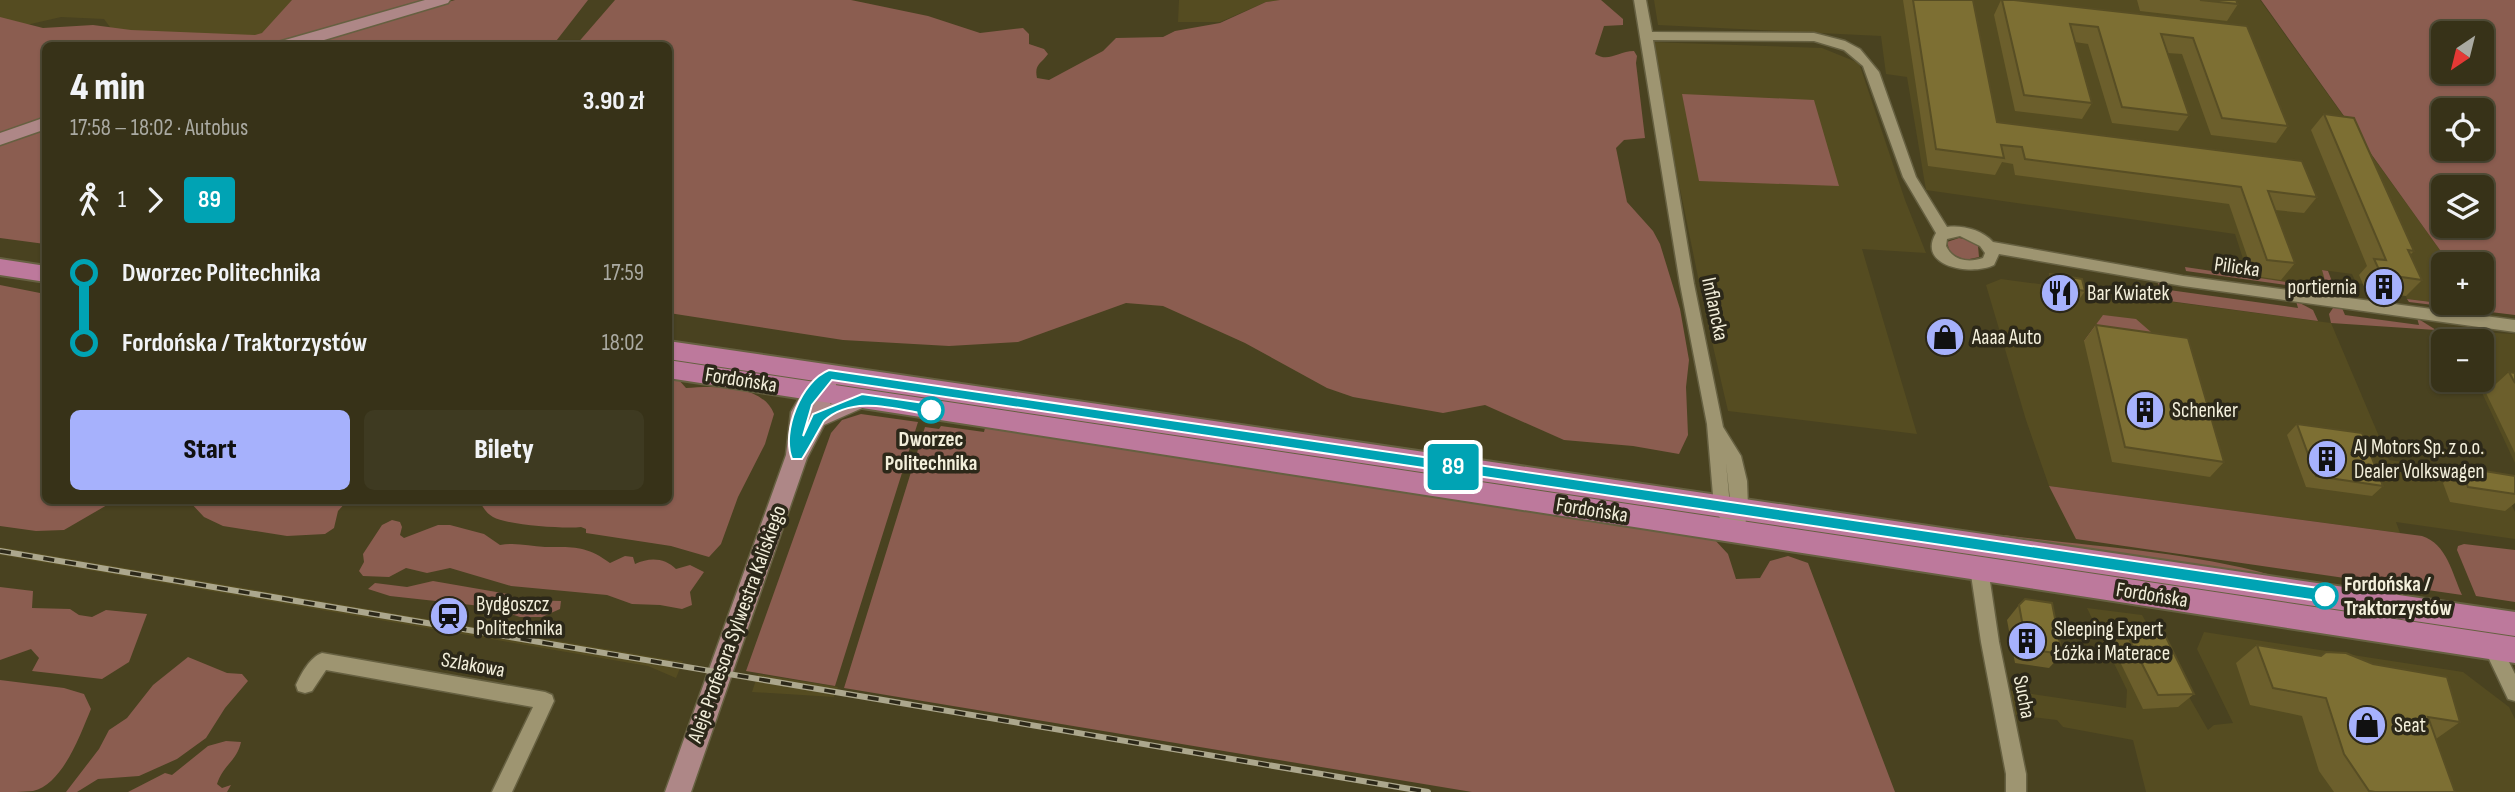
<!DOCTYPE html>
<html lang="pl">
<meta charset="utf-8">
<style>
:root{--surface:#373218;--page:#3e3a21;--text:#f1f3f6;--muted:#aaaaa2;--line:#514d37;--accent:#a6b1fc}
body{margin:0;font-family:"Sofia Sans Condensed",sans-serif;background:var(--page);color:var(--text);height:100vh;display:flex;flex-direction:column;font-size:26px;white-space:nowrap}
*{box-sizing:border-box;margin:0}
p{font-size:23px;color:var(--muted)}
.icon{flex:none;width:38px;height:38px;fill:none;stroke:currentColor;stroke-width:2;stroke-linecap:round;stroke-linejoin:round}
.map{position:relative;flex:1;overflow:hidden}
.drawer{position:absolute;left:42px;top:42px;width:630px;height:462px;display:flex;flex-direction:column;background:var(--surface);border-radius:10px;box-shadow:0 2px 5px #0004,0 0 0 2px var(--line)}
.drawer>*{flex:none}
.badge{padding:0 14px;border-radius:5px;font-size:24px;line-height:46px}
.needle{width:46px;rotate:215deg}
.controls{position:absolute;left:2431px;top:21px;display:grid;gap:14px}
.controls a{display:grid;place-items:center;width:63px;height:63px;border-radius:10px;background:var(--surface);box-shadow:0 2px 5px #0004,0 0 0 2px var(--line);font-size:35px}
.map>.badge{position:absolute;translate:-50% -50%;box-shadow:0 0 0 4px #fff}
.legs{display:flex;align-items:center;gap:10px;height:77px;padding:0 28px;font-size:23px}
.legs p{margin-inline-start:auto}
.headline{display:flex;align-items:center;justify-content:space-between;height:119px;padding:0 28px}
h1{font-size:38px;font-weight:800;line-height:52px}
.action{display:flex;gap:14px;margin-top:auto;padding:14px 28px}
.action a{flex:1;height:80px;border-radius:10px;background:var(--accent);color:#111;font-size:28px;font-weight:800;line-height:80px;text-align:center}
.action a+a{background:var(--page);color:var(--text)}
ul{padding:0 28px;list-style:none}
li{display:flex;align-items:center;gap:24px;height:70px;font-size:26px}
li i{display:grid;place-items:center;width:10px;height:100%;margin:0 9px;background:currentColor}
li i::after{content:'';width:18px;height:18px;margin:-9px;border:5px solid;border-radius:50%;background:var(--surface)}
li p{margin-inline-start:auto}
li:first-child i{background:linear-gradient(#0000 50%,currentColor 0)}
li:last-child i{background:linear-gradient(currentColor 50%,#0000 0)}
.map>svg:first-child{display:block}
.built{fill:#554c21}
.green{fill:#8b5d50;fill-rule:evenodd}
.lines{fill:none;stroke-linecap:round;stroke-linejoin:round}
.street-casing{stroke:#666041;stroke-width:3}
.secondary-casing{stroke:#666041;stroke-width:3}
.primary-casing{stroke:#666041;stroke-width:4}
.street{fill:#9e9571;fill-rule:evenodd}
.secondary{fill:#ae8787;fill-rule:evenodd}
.primary{fill:#bd799c;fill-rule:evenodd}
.rail-casing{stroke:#aca78d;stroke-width:6}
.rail{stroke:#2c2819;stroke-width:3.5;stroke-dasharray:11;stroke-linecap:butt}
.wall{fill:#6c5f2c}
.building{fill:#7d6f33;stroke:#584e24;stroke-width:2}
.line-1{fill:#00a3b4;stroke:#fff;stroke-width:2}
.stop-1-dot{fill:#fff;stroke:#00a3b4;stroke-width:3.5}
.labels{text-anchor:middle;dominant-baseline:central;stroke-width:7;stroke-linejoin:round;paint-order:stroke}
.street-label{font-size:21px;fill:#f3efdb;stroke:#2c2819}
.poi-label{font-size:21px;fill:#f3efdb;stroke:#2c2819;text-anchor:start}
.stop-label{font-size:21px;font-weight:bold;fill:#f3efdb;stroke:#2c2819}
</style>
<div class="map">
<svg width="2515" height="792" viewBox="0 0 2515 792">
<rect width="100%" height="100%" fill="#494220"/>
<path class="built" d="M 0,0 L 305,0 L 270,39 L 113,31 L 104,19 L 61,17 L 9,29 L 0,28 Z
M 1179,0 L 1283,0 L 1266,2 L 1220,22 L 1178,22 Z
M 1654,0 L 2260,0 L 2450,264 L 2443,264 L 2443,303 L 2477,303 L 2481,308 L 2407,299 L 2399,280 L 2363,284 L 2356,283 L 2352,274 L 2322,270 L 2328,288 L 2249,277 L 2235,234 L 1926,190 L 1907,77 L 1886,74 L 1881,36 L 1658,25 Z
M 1650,42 L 1822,48 L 1859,63 L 1905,200 L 1926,253 L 1862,249 L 1917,434 L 1728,411 L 1706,316 Z
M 2001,279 L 2099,292 L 2100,297 L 2115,299 L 2114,294 L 2120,295 L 2121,300 L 2135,302 L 2135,297 L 2331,323 L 2389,460 L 2498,476 L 2515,512 L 2515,539 L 2396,522 L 2400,533 L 2049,486 L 2026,420 L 1986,285 Z
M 2454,331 L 2515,334 L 2515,463 L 2476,380 L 2482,380 L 2482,341 L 2459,341 Z
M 0,547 L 671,660 L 683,661 L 676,678 L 648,666 L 0,555 Z
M 2087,608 L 2142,615 L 2208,730 L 2214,725 L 2233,723 L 2197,649 L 2204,632 L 2463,672 L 2509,707 L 2515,719 L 2515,792 L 2146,792 L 2133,740 L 2063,727 L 2057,720 L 2009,714 L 2006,690 L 2126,708 L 2127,690 Z
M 758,674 L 838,687 L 834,697 L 752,692 Z"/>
<path class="green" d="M 292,0 L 433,0 L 266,45 L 46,46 L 45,117 L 0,133 L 0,17 L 43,28 L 93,25 L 131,30 L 255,35 L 262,33 Z
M 455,0 L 588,0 L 553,45 L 297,46 Z
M 615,0 L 851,0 L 928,16 L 980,33 L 1023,28 L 1029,34 L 1029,44 L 1044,49 L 1048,54 C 1041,64 1034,64 1037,78 L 1049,80 L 1103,51 L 1116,38 L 1163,37 L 1175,31 L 1220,23 L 1266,2 L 1280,0 L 1601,0 L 1623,19 L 1623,25 L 1604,26 L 1595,54 C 1609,63 1618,51 1634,51 L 1637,56 L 1636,63 L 1645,138 L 1624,140 L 1616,148 L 1627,202 L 1653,231 L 1660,244 L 1680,309 L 1689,360 L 1686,387 L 1688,435 L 1679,454 L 1633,446 L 1564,440 L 1485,405 L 1443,413 L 1353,397 L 1327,388 L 1245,343 L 1163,306 L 1126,303 L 1018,342 L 949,346 L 843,340 L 669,313 L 668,46 L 576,45 Z
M 2261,0 L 2515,0 L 2515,315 L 2409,302 L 2407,299 L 2480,308 L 2477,303 L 2482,303 L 2482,264 L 2450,264 ZM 2443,33 L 2482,33 L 2482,72 L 2443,72 ZM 2443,110 L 2482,110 L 2482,149 L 2443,149 ZM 2443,187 L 2482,187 L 2482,226 L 2443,226 Z
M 1682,94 L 1814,100 L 1839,186 L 1699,181 Z
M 45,128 L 45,244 L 0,238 L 0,144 Z
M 1959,238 L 1970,240 L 1978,246 L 1979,257 L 1965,260 L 1950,253 L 1947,242 Z
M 2185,267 L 2327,288 L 2322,270 L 2328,271 L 2336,292 L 2186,271 Z
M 2157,282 L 2167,283 L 2169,290 L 2298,308 L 2296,301 L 2313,310 L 2318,321 L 2169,301 Z
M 0,285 L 45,294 L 46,500 L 114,501 L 64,530 L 36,531 L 0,526 Z
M 2333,308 L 2342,308 L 2345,315 L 2419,325 L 2417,318 L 2436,330 L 2331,323 L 2329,314 Z
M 2103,315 L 2136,319 L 2174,352 L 2084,341 Z
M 678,379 L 686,388 C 714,386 763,384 774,414 L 765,444 L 738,497 L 721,544 L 709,557 L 671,546 L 586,533 L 586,529 L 581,527 C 564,529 507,525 493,517 C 486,513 483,507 479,501 L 668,500 L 669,383 Z
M 861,414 L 918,422 L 835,686 L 746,671 L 831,433 L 842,420 Z
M 941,426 L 984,432 L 985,428 L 1013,428 L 1714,539 L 1728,554 L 1736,579 L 1760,578 L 1770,561 L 1788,556 L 1808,563 L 1895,792 L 1472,792 L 844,688 L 925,427 L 939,429 Z
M 2049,486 L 2422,536 C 2447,544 2452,573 2462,595 L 2076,539 Z
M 189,501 L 347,501 L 338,511 L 334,528 L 325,534 L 287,536 L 223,526 L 204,517 Z
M 392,520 L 400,522 L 402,527 L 400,535 L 404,538 L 438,525 L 450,525 L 484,534 L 500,545 C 516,542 529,546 545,547 C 572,547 586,545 610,563 L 625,556 L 633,557 L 635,564 C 650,557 665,558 676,569 L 690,565 L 704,572 L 690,592 L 692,605 L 682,609 L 660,605 L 632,604 L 607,595 L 511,586 L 450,568 L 427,573 L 406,568 L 389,577 L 363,576 L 359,571 L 364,562 L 363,554 L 382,525 Z
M 2004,535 C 2093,547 2185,551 2271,575 L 2242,576 L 2008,540 Z
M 2464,544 L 2515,550 L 2515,602 L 2476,596 L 2457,550 L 2458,546 Z
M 433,581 L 508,594 L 514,598 L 526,600 L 561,601 L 560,609 L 542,617 L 520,617 L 490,607 L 390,596 L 368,589 L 375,583 L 407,587 Z
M 0,587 L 33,591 L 32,608 L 70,609 L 79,615 L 92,617 L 106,610 L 147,614 L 129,662 L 102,679 L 32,671 L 39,658 L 31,649 L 0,660 Z
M 188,657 L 227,673 L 242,674 L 248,681 L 225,708 L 206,738 L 177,759 L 139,776 L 98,779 L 77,792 L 66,792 L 99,749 L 109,730 L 127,718 L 153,685 Z
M 0,680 L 64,688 L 84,694 L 91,709 C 80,735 63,784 33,791 C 23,792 10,792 0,792 Z
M 226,741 L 241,742 C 237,761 223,765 217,784 L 222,788 L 231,785 L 227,792 L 128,792 L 165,773 L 172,775 L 208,746 Z"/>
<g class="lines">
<g class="street-casing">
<path id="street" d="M 1634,0 L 1646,0 L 1652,32 L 1814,33 L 1845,41 L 1860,49 L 1879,72 L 1916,177 L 1947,227 C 1963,225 1982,230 1993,242 L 2183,276 L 2515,320 L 2515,332 L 2183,286 L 1999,254 L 1994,265 C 1972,276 1916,267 1936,233 L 1903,177 L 1863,66 L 1844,50 L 1814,41 L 1653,40 L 1694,284 L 1723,427 L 1741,456 L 1747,481 L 1748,507 L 1743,538 L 1737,540 L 1731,538 L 1728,533 L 1730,521 L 1721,520 L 1714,507 L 1707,424 L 1680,284 ZM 1960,236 L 1980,246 L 1985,253 L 1983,258 C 1969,263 1953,261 1946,246 L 1947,239 ZM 1726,463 L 1731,508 L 1730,506 Z
M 1979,561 L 1985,563 L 1988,568 L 1999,642 L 2026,774 L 2026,792 L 2006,792 L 2006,774 L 1981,642 L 1970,568 L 1973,563 Z
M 2490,634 L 2496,636 L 2515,674 L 2515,701 L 2508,699 L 2481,642 L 2484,636 Z
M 322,653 L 545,692 L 552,695 L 554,701 L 512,792 L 492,792 L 533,707 L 326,670 L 312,691 L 305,693 L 298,691 L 296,685 C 301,674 310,657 322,653 Z"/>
</g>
<g class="secondary-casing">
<path id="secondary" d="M 425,0 L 450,0 L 448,3 L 304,46 L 276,46 L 278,42 Z
M 46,117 L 46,129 L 0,145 L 0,133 Z
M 829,367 L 836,369 L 839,375 L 830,404 L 862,391 L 869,393 L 873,399 L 869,405 L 824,425 L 807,458 L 691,792 L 665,792 L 786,455 L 791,412 L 808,383 L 816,381 L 822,369 Z"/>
</g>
<g class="primary-casing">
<path id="primary" d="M 0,259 L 46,266 L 46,282 L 0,275 Z
M 668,341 L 2515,612 L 2515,636 L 668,359 Z
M 668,360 L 2515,637 L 2515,663 L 668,378 Z"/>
</g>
<use href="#street" class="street"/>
<use href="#secondary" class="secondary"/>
<use href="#primary" class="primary"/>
<g class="rail-casing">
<path id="rail" d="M 0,551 L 1428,792"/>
</g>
<use href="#rail" class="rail"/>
</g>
<path class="wall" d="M 1903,0 L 1973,0 L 1997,122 L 2317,197 L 2304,213 L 2275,210 L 2295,263 L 2281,280 L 2254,276 L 2229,204 L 2015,175 L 2013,164 L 2002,162 L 1995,175 L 1928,166 Z
M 2001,0 L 2014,0 L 2247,26 L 2288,126 L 2276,143 L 2211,135 L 2182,54 L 2167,53 L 2189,115 L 2178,131 L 2112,123 L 2088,44 L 2075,42 L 2092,103 L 2082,119 L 2015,111 L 1994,15 Z
M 2137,0 L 2236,0 L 2238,4 L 2227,21 L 2140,11 Z
M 2324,114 L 2414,251 L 2410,255 L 2422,280 L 2406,296 L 2366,291 L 2359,275 L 2367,266 L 2311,130 Z
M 2050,274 L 2085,291 L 2078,301 L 2045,297 L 2043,285 Z
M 2096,325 L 2224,462 L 2210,477 L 2112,462 L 2084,341 Z
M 2509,372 L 2515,373 L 2515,453 L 2486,393 Z
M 2297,424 L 2383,486 L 2372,496 L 2306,487 L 2287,435 Z
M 2460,467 L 2515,476 L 2515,503 L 2505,511 L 2450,502 L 2443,483 Z
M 2019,605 L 2062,654 L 2049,668 L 2015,663 L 2007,620 Z
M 2121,623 L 2194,694 L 2178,707 L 2143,709 L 2108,637 Z
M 2257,645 L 2460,722 L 2436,739 L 2455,792 L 2334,792 L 2319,771 L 2302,716 L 2250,705 L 2236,663 Z"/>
<path class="building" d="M 1913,0 L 1973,0 L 1997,122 L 2302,161 L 2317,197 L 2268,191 L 2295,263 L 2267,260 L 2241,187 L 2025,159 L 2022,147 L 2001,145 L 2004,158 L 1936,149 Z
M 2002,0 L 2014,0 L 2247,26 L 2288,126 L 2222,118 L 2193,38 L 2161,34 L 2189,115 L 2122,107 L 2098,27 L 2070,24 L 2092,103 L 2024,95 Z
M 2200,0 L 2236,0 L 2238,4 Z
M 2324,114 L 2354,118 L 2414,251 L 2408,250 L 2422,280 L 2381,274 L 2374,259 L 2386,260 Z
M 2050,274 L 2082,279 L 2085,291 L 2053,286 Z
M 2096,325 L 2188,338 L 2224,462 L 2125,447 Z
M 2509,372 L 2515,373 L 2515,383 Z
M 2297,424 L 2362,433 L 2383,486 L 2316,476 Z
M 2460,467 L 2515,476 L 2515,494 L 2468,487 Z
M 2025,599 L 2052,603 L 2062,654 L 2027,649 L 2019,605 Z
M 2121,623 L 2160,625 L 2194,694 L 2158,695 Z
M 2257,645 L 2321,656 L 2326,652 L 2346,653 L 2373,664 L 2447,677 L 2460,722 L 2428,717 L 2455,792 L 2375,792 L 2369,791 L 2344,754 L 2326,698 L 2273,688 Z"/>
<path class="line-1" d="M 829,370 L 2325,589 L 2333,596 L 2325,602 L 832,380 L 812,405 L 803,436 L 813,414 L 862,394 L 931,404 L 938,410 L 931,415 C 898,410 853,394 824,421 C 822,424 807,452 802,459 L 792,459 C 781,432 801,381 829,370 Z"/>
<defs>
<g id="building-disc" transform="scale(2.0125)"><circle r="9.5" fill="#a6b1fc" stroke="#2c2819"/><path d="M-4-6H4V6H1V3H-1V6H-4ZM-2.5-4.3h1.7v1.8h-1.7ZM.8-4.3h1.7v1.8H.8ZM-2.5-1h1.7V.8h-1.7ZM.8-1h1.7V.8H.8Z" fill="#111"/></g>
<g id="restaurant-disc" transform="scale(2.0125)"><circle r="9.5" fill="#a6b1fc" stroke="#2c2819"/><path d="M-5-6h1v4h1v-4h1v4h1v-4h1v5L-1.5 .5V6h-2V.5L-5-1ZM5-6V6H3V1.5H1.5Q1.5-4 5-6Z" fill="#111"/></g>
<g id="shop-disc" transform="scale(2.0125)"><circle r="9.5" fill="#a6b1fc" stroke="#2c2819"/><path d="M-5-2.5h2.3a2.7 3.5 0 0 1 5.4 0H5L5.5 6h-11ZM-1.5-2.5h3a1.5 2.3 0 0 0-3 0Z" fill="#111"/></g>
<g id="station-disc" transform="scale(2.0125)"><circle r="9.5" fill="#a6b1fc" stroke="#2c2819"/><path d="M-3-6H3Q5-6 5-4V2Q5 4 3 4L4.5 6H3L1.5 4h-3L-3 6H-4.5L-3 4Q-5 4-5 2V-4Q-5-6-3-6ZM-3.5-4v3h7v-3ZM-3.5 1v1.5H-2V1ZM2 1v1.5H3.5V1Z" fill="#111"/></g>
</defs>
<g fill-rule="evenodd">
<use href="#building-disc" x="2384" y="287"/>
<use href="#restaurant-disc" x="2060" y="293"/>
<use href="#shop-disc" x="1945" y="337"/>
<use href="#building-disc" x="2145" y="410"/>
<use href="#building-disc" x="2327" y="459"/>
<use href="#station-disc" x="449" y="616"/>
<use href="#building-disc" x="2027" y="641"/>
<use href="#shop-disc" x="2367" y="725"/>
</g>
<g class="stop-1-dot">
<circle cx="931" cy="410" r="12"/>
<circle cx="2325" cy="596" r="12"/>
</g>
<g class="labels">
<g class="street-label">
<text transform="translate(2237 267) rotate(8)">Pilicka</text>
<text transform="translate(1715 309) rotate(78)">Inflancka</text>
<text transform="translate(741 380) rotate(9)">Fordońska</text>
<text transform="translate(1592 510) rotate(9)">Fordońska</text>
<text transform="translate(2152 595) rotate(9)">Fordońska</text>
<text transform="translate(737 624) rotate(-70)">Aleje Profesora Sylwestra Kaliskiego</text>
<text transform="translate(473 665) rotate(10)">Szlakowa</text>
<text transform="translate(2024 697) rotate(79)">Sucha</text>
</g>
<g class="poi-label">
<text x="2357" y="287" text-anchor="end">portiernia</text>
<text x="2087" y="293">Bar Kwiatek</text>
<text x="1972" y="337">Aaaa Auto</text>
<text x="2172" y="410">Schenker</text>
<text x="2354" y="447">AJ Motors Sp. z o.o.<tspan x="2354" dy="24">Dealer Volkswagen</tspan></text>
<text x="476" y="604">Bydgoszcz<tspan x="476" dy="24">Politechnika</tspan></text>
<text x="2054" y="629">Sleeping Expert<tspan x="2054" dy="24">Łóżka i Materace</tspan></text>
<text x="2394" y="725">Seat</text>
</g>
<g class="stop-label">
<text x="931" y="439">Dworzec<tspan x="931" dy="24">Politechnika</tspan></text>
<text x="2344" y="584" text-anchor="start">Fordońska /<tspan x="2344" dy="24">Traktorzystów</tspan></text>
</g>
</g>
</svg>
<div class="controls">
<a><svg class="needle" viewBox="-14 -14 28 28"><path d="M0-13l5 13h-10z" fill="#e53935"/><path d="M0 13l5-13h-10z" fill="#aaaaa2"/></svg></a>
<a><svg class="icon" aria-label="locate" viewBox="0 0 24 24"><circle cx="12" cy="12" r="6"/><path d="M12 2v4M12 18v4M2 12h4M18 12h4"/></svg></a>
<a><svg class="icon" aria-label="layers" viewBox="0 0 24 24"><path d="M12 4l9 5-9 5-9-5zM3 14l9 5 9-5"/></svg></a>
<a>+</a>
<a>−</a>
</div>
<b class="badge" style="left:1453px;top:467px;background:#00a3b4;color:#fff">89</b>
<section class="drawer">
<div class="headline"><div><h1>4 min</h1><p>17:58 – 18:02 · Autobus</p></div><b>3.90 zł</b></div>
<div class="legs"><svg class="icon" aria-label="walk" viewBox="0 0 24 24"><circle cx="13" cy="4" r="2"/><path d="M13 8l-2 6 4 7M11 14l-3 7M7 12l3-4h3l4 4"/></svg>1<svg class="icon" aria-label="forward" viewBox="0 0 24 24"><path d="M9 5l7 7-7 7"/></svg><b class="badge" style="background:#00a3b4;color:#fff">89</b></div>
<ul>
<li><i style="color:#00a3b4"></i><b>Dworzec Politechnika</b><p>17:59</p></li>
<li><i style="color:#00a3b4"></i><b>Fordońska / Traktorzystów</b><p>18:02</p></li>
</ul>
<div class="action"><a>Start</a><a>Bilety</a></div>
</section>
</div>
